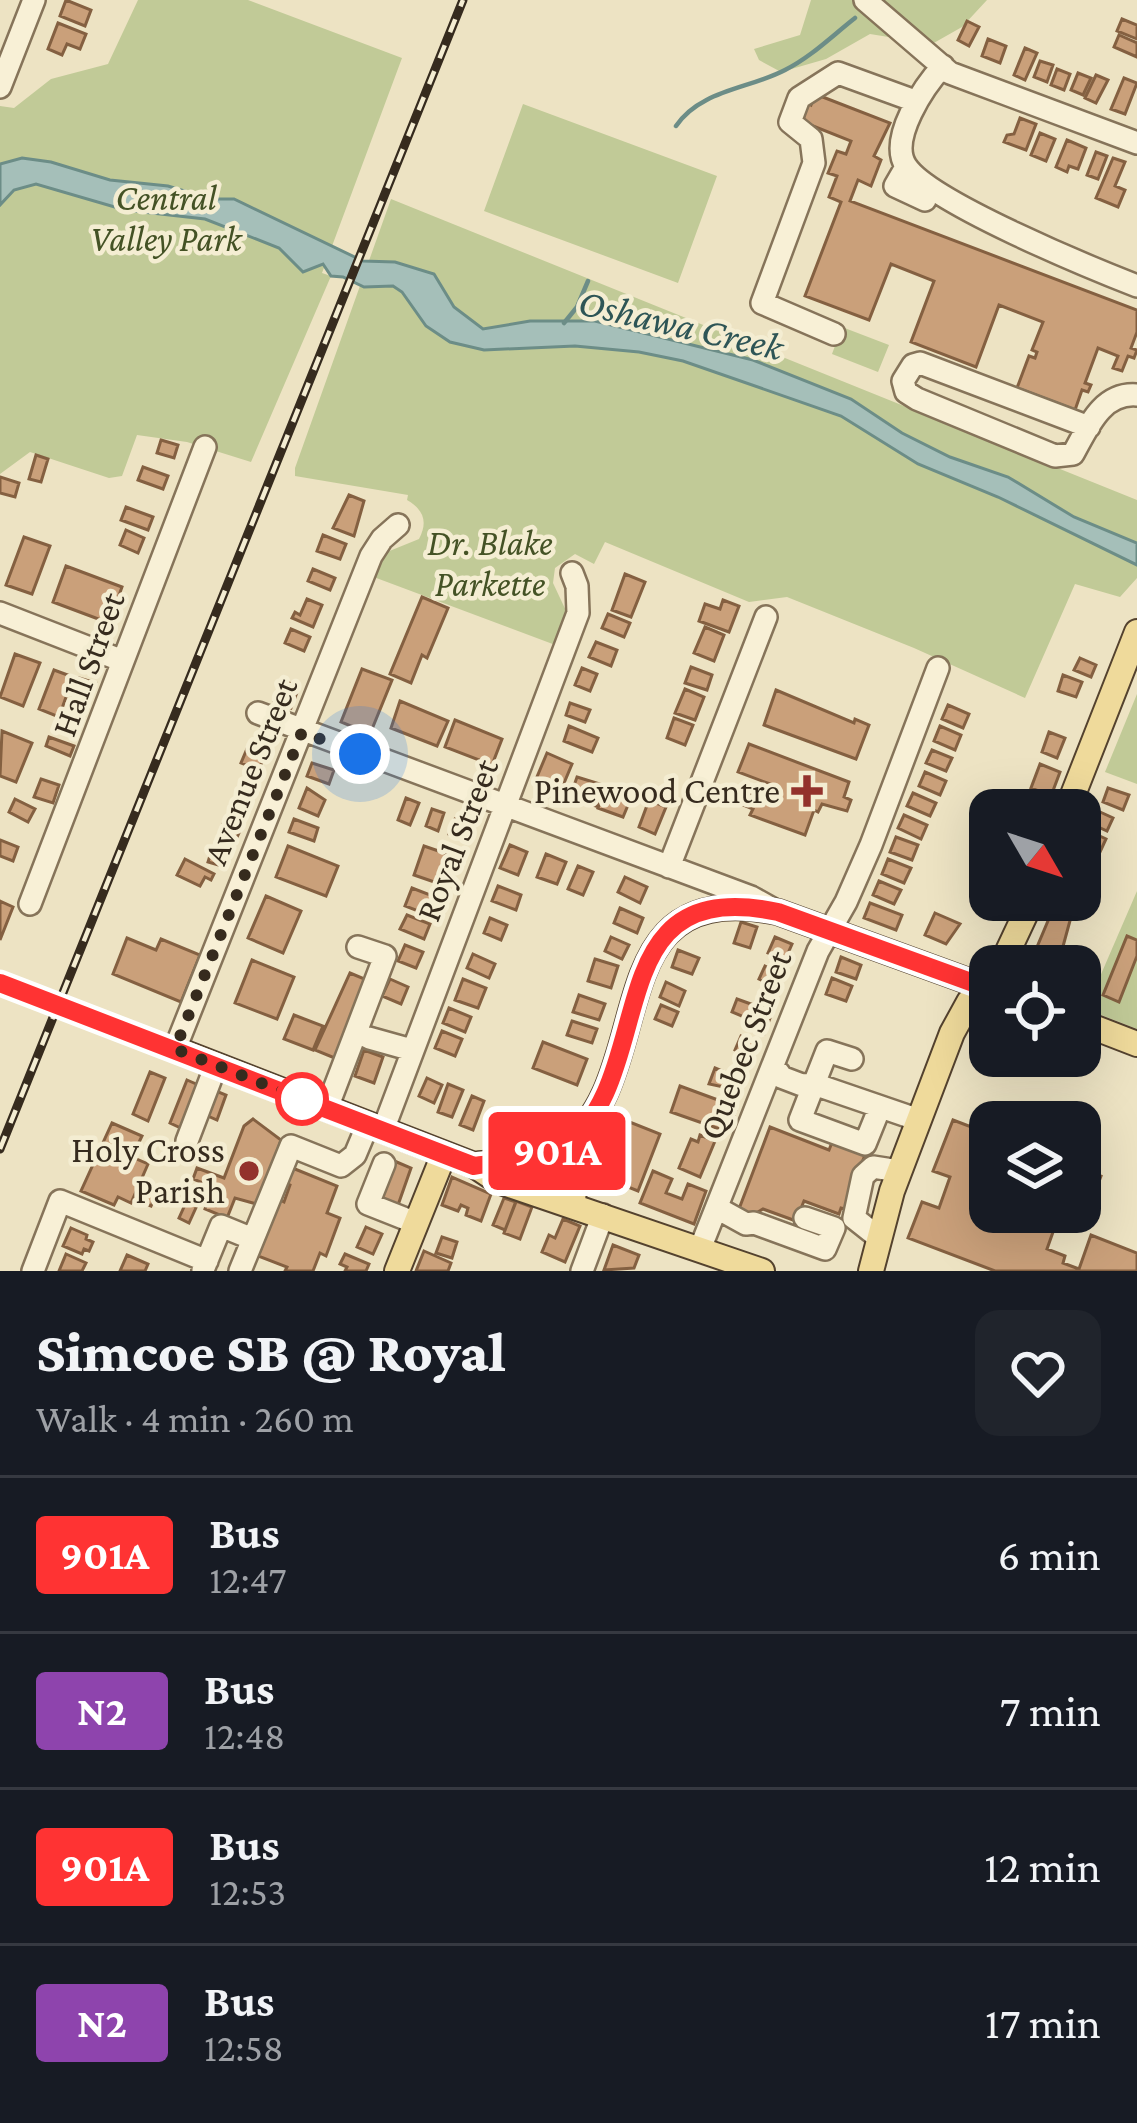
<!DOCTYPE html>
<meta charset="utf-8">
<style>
:root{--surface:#171b24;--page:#20242c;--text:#f1f3f6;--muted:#9ea1a6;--line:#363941}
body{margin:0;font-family:"Crimson Pro",serif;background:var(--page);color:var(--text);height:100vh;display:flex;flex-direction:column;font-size:45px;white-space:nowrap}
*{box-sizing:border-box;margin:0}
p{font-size:39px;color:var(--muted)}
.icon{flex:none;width:66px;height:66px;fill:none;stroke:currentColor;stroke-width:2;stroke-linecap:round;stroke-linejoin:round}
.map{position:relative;height:1271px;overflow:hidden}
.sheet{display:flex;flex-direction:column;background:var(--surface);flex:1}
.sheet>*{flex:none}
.badge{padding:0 24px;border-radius:9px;font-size:42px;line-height:78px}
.needle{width:78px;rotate:129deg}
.tools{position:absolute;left:969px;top:789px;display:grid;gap:24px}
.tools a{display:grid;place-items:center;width:132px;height:132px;border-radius:24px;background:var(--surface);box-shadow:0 12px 48px #0002;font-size:60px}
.you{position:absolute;width:60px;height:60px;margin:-30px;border:9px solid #fff;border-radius:50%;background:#1a73e8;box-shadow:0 0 0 18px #1a73e833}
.map>.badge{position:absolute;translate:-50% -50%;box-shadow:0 0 0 6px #fff}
.round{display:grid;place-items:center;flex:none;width:126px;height:126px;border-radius:24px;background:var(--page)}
.head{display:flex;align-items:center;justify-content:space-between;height:204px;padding:0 36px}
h1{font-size:57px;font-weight:800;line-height:90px}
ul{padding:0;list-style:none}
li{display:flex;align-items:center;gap:36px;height:156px;padding:0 36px;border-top:3px solid var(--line)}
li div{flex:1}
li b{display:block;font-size:45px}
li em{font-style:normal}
li .badge{min-width:132px;font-weight:700;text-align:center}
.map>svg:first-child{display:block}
.green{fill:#c1ca97}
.water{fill:#a5bfb9;stroke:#6c8d87;stroke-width:3}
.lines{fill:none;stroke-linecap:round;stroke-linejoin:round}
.stream{stroke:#6c8d87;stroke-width:4.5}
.building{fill:#caa07a;stroke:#846041;stroke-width:3}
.minor-casing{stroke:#86745a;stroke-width:26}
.major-casing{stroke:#54422e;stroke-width:28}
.minor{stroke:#f8f0d6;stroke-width:21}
.major{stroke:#efda9b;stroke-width:24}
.rail-casing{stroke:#362b1e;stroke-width:9}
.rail{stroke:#f4edd2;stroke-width:4.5;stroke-dasharray:14;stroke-linecap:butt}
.line-casing{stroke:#fff;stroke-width:27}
.line{stroke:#f33;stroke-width:18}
.walk{stroke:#362b1e;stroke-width:12;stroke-dasharray:0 21.6}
.poi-dot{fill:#93322c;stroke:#f4edd2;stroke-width:4.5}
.stop-dot{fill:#fff;stroke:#f33;stroke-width:6}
.labels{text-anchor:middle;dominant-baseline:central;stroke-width:9;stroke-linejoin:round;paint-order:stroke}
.park-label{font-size:36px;font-style:italic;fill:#445225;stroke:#f4edd2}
.street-label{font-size:36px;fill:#362b1e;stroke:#f4edd2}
.poi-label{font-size:36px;fill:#362b1e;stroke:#f4edd2;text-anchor:end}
.water-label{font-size:39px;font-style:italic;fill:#2e5556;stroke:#f4edd2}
</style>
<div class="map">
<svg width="1137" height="1271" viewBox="0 0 1137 1271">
<rect width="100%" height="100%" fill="#ede3c3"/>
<path class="green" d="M 138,0 L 248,0 L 402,58 L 322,273 L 331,276 L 251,462 L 187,442 L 137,435 L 122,476 L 109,478 L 30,452 L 0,474 L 0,106 L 14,108 L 51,79 L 108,64 Z
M 811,0 L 987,0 L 962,27 L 932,44 L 870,34 L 826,59 L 781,72 L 759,60 L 754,49 L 800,35 Z
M 523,104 L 717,176 L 678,283 L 484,211 Z
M 391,199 L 1137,500 L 1137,578 L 1120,597 L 1075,584 L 1025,698 L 914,648 L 787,597 L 749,602 L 605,542 L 594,564 L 575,554 L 555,568 L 553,583 L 568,615 L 558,646 L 371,576 L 387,552 L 419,539 C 428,522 424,510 407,500 L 408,495 L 295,476 L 295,468 Z
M 842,327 L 889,345 L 878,372 L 832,354 Z
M 1137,694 L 1137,784 L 1105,772 Z
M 1137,891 L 1137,1029 L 1086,1009 Z"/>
<path class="water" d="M 22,158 L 51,162 L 110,180 L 168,186 L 211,199 L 234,199 L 363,261 L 395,262 L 434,274 L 454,307 L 483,329 L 530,321 L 595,321 L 753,360 L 851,399 L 902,433 L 950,457 L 1008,477 L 1074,517 L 1137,543 L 1137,565 L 998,497 L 918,464 L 841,416 L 683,361 L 639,352 L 575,346 L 484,350 L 450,342 L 426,326 L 402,292 L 393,286 L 364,287 L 343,277 L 331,276 L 323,264 L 303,272 L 279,248 L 205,219 L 125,210 L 36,184 L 14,190 L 0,205 L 0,164 Z"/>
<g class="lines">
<path class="stream" d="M 676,126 C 700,90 749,89 785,70 C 811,57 832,36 855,18
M 564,323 L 577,307 L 588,281"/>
</g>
<path class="building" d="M 66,0 L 91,10 L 85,26 L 60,16 Z
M 1122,19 L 1137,25 L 1137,39 L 1117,31 Z
M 967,21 L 979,27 L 969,46 L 958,40 Z
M 58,23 L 86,34 L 80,49 L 67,44 L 62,55 L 48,49 Z
M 1119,35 L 1137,43 L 1137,57 L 1114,47 Z
M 988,39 L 1006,46 L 1000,63 L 982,56 Z
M 1025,48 L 1037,53 L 1025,80 L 1014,75 Z
M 1040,61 L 1053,65 L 1047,82 L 1034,77 Z
M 1057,69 L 1070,74 L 1064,90 L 1051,85 Z
M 1078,73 L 1091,78 L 1083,95 L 1071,90 Z
M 1096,75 L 1108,80 L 1096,103 L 1085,98 Z
M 1124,78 L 1137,83 L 1125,114 L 1111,109 Z
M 815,94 L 890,123 L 874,156 L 881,160 L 871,186 L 858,180 L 850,201 L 1137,310 L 1137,332 L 1131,348 L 1137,350 L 1134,358 L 1128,356 L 1122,371 L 1113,368 L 1118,356 L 1098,348 L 1085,383 L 1091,385 L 1088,392 L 1082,390 L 1075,410 L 1017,388 L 1029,356 L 1035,358 L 1037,352 L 1032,350 L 1043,322 L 999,305 L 976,367 L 911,342 L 934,281 L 891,264 L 869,320 L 805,296 L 841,202 L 829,197 L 837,176 L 828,173 L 837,151 L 846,154 L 851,141 L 803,122 L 806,102 L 811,105 Z
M 1020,118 L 1036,124 L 1026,150 L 1004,142 L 1007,135 L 1014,134 Z
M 1040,133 L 1055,139 L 1046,161 L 1031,155 Z
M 1067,140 L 1086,148 L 1078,169 L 1069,166 L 1067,172 L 1056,167 Z
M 1096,152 L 1107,156 L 1098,179 L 1087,175 Z
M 1113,158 L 1125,162 L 1115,186 L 1125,190 L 1118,207 L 1096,198 Z
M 161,440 L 178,445 L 174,458 L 157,453 Z
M 36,455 L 48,459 L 41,482 L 29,479 Z
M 143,467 L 168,476 L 163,489 L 138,480 Z
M 0,477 L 19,483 L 15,497 L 0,493 Z
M 349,495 L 364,501 L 354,536 L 333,528 Z
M 126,507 L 153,517 L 148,530 L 121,520 Z
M 126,530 L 144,538 L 138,553 L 120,545 Z
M 323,535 L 346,544 L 340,559 L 317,551 Z
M 24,537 L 50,546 L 32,594 L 6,585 Z
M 66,566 L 122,587 L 109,623 L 53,602 Z
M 313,569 L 335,578 L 330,590 L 308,581 Z
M 625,574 L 645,582 L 631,617 L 612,610 Z
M 422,597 L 448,608 L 427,658 L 422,655 L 411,683 L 390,674 Z
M 307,599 L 322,605 L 313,627 L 292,618 L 295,612 L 300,615 Z
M 723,600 L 739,606 L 729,632 L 699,621 L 705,604 L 720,609 Z
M 608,614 L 630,623 L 624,637 L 602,628 Z
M 705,627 L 724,635 L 714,661 L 694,653 Z
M 291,629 L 310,637 L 304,651 L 285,643 Z
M 596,642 L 617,650 L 611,666 L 589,657 Z
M 15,654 L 40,663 L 23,706 L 0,697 Z
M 1080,658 L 1096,665 L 1091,677 L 1074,670 Z
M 691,667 L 712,675 L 707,690 L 685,683 Z
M 582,668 L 597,674 L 590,691 L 575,685 Z
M 362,669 L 392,680 L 370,734 L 341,722 Z
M 54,670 L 73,677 L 59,717 L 39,709 Z
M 1063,675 L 1082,682 L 1076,697 L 1058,691 Z
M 79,678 L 96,683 L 87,708 L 71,702 Z
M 282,680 L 299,687 L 291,708 L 274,701 Z
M 685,689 L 704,697 L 695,720 L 675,713 Z
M 776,690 L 854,723 L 855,719 L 869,725 L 856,759 L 764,725 Z
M 400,701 L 448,721 L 437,746 L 391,728 Z
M 570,703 L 590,710 L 585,722 L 566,715 Z
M 948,705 L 969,714 L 963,728 L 942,719 Z
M 674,718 L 693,725 L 685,745 L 667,738 Z
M 455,720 L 502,739 L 492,765 L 445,747 Z
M 569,726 L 598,738 L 592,752 L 564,741 Z
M 940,726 L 961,735 L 955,750 L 934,741 Z
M 2,731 L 32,743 L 16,782 L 0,776 Z
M 1049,732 L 1065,738 L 1057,758 L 1042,752 Z
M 49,737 L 74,746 L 70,756 L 46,746 Z
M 249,744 L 266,751 L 259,770 L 241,763 Z
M 749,744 L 849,782 L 844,797 L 851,800 L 847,811 L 822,804 L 818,812 L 814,810 L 805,835 L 750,815 L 753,809 L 743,805 L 748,793 L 757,796 L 760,789 L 767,792 L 770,784 L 738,772 Z
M 932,750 L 952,758 L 946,771 L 926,763 Z
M 547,753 L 572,764 L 559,795 L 534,784 Z
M 312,763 L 334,770 L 329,784 L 307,776 Z
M 1040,764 L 1060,772 L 1051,796 L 1031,788 Z
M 925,772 L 946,781 L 940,795 L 919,786 Z
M 577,777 L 603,785 L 596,806 L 570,797 Z
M 41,779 L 59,785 L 53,803 L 34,797 Z
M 307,788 L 325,800 L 318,816 L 299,808 Z
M 1108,788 L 1129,795 L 1123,810 L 1103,802 Z
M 606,789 L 631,798 L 623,817 L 598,808 Z
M 913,793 L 936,803 L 930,816 L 907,806 Z
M 406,798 L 419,803 L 410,825 L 398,820 Z
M 15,799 L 35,809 L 28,822 L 9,812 Z
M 649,800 L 666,807 L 655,834 L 639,827 Z
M 432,809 L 444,813 L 438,831 L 426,826 Z
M 1098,811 L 1113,818 L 1107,831 L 1092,824 Z
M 904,815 L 927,825 L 921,839 L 898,828 Z
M 225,819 L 242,826 L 234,844 L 218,837 Z
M 294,819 L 318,828 L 314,841 L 289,832 Z
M 455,819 L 474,825 L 469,841 L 449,834 Z
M 1091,832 L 1106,839 L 1100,852 L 1085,846 Z
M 896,837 L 918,845 L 912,860 L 890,852 Z
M 0,840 L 18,847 L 13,861 L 0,856 Z
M 510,845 L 527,852 L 518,875 L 500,868 Z
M 288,846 L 338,866 L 326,896 L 276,877 Z
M 424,846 L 456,857 L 446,886 L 414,875 Z
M 212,849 L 230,854 L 225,867 L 208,862 Z
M 1080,851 L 1098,858 L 1092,872 L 1080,867 Z
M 546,854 L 566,862 L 557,884 L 537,877 Z
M 185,859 L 214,874 L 211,880 L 205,877 L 200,886 L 177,875 Z
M 888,859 L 911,868 L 904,883 L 882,874 Z
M 578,866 L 593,872 L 583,895 L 568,889 Z
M 625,877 L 647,887 L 640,903 L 618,892 Z
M 879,881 L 901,890 L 894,904 L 873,895 Z
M 498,886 L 521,895 L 516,910 L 492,901 Z
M 412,888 L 433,896 L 426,914 L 405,906 Z
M 266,896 L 301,911 L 283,953 L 248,938 Z
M 0,901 L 13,907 L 0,940 Z
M 870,903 L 902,915 L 896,930 L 864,918 Z
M 620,908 L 643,918 L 637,933 L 614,923 Z
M 1053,909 L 1071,917 L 1062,950 L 1058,948 L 1050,966 L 1029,966 Z
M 935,913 L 960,924 L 946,944 L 925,935 Z
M 407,915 L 430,924 L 424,939 L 400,929 Z
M 490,918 L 507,925 L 501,940 L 484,933 Z
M 741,922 L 757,927 L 750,948 L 734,943 Z
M 1127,936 L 1137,940 L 1137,956 L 1119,1002 L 1103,995 Z
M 611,937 L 629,945 L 622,959 L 605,951 Z
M 775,937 L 792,944 L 785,960 L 768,953 Z
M 127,938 L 156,950 L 161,939 L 200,955 L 181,1002 L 113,974 Z
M 405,945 L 423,952 L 416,968 L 398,961 Z
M 678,950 L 699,958 L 692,974 L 672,967 Z
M 473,954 L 495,964 L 489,978 L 467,968 Z
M 841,957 L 861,965 L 856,979 L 836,972 Z
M 595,959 L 618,966 L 611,988 L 588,981 Z
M 252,960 L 294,977 L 277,1019 L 235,1003 Z
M 765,966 L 785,975 L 779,988 L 759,979 Z
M 350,973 L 367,980 L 337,1059 L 315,1050 Z
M 832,978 L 852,986 L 846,1001 L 826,994 Z
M 390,979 L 408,987 L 401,1004 L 382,996 Z
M 463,979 L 486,988 L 478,1008 L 455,1000 Z
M 666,982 L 685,991 L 679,1006 L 660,997 Z
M 579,995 L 605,1004 L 599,1020 L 573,1012 Z
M 737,999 L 762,1008 L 760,1014 L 770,1018 L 764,1034 L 746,1027 L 749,1019 L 732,1012 Z
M 661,1005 L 678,1012 L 672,1026 L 655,1019 Z
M 449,1008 L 471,1017 L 465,1032 L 443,1023 Z
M 294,1015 L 323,1026 L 313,1050 L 284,1039 Z
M 572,1021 L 597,1029 L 592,1043 L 567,1035 Z
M 442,1031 L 462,1039 L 455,1056 L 435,1048 Z
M 741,1036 L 758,1044 L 752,1058 L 735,1050 Z
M 543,1042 L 587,1059 L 577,1085 L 533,1068 Z
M 364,1050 L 383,1057 L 374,1083 L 355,1076 Z
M 715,1068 L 737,1077 L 733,1089 L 709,1084 Z
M 150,1072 L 165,1078 L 148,1121 L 133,1114 Z
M 427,1078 L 442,1085 L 434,1103 L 419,1096 Z
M 187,1080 L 203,1087 L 185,1130 L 170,1123 Z
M 448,1084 L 463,1090 L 452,1117 L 438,1112 Z
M 680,1086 L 737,1107 L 728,1132 L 671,1112 Z
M 211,1089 L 226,1095 L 217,1120 L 201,1113 Z
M 472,1096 L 484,1101 L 473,1130 L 460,1125 Z
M 617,1117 L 660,1134 L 638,1191 L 598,1175 Z
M 253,1119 L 281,1140 L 260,1205 L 235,1198 L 227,1218 L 205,1209 L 213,1187 L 193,1179 L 197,1168 L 224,1178 L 244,1126 Z
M 953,1120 L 990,1134 L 990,1212 L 1080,1212 L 1080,1168 L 1101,1176 L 1082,1227 L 1058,1218 L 1047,1249 L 1065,1256 L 1063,1263 L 1079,1269 L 1091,1235 L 1137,1253 L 1137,1271 L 995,1271 L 908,1238 L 922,1202 L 939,1208 L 950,1177 L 933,1171 Z
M 112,1123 L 142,1136 L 132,1157 L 148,1164 L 131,1203 L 118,1197 L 114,1205 L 81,1191 Z
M 770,1127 L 829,1150 L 833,1140 L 866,1152 L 845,1209 L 841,1208 L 839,1214 L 804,1201 L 796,1221 L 763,1209 L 753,1215 L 739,1209 Z
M 700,1135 L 715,1141 L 700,1177 L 679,1168 L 691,1139 L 698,1142 Z
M 392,1160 L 411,1168 L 398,1205 L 380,1199 Z
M 290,1167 L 337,1186 L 327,1213 L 340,1218 L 326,1256 L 320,1253 L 313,1271 L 285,1271 L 287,1267 L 258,1256 L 280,1200 L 284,1202 L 290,1185 L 284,1182 Z
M 653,1171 L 672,1179 L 666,1193 L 682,1199 L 688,1184 L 706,1191 L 694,1224 L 640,1203 Z
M 452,1177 L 491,1194 L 481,1221 L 466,1215 L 468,1208 L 461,1205 L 458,1211 L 442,1205 Z
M 146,1182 L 159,1188 L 151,1206 L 138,1201 Z
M 189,1196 L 199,1201 L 189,1223 L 179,1218 Z
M 504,1198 L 516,1202 L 505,1230 L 493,1225 Z
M 516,1201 L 532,1207 L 520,1239 L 504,1233 Z
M 563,1219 L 580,1226 L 565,1262 L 542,1252 L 549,1235 L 555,1238 Z
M 366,1227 L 382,1234 L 373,1254 L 357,1247 Z
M 71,1228 L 87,1235 L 86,1239 L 93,1242 L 89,1251 L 84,1249 L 82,1254 L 63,1246 Z
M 442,1237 L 457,1242 L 452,1258 L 436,1253 Z
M 613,1245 L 639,1255 L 634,1268 L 604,1270 Z
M 424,1251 L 451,1263 L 448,1271 L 416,1271 Z
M 66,1254 L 86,1263 L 82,1271 L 59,1271 Z
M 345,1254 L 369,1264 L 366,1271 L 345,1271 L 347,1267 L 340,1264 Z
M 127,1255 L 148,1264 L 145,1271 L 120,1271 Z"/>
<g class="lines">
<g class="minor-casing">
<path id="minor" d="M 865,0 L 950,73 L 1137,143
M 943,66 C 925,85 888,139 906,166 C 930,202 1091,268 1137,286
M 0,87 L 34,0
M 906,167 L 895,186 L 925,200
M 834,334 L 762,303 L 814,163 L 811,139 L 790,122 L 799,98 L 838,73 L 915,101
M 1089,427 L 920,363 L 913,365 L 903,381 L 906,392 L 917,399 L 1055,456 L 1073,454 C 1088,427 1102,392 1137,395
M 0,613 L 123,661
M 258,713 L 751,897 L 778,912
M 669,867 L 766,617
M 30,904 L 205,447
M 369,1038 L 412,1050
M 175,1049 L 371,556 L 382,539 L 398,525
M 852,1059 L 827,1051 L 814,1084 L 919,1120
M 779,1073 L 781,1077 L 802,1085 L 814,1084 L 800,1120 L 865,1144 L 880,1107
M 327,1108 L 385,956 L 358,947
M 383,1130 L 578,613 L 577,586 L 572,573
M 187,1141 L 216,1065
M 384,1164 L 368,1204 L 416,1223
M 717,1208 L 746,1224 L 754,1223 L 825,1249 L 834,1228 L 805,1218
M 878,1237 L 854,1218 L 863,1176 L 873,1167 L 899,1171
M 700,1249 L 818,951 L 846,902 L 871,845 L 938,668
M 203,1270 L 221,1226 L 253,1239
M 33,1271 L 60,1201 L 207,1261
M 240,1271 L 291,1146 L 341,1166 L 355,1155 L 368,1124
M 582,1271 L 603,1215"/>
</g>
<g class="major-casing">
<path id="major" d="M 1067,810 L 1137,632
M 1001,966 L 1032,900
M 1080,1022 L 1137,1044
M 175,1049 L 474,1165 L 498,1181 L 762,1271
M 474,1165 C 506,1160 535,1168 563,1147 C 663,1075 591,874 778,912 L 990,989
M 573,1205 L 574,1183 L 595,1119
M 397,1271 L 444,1154
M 871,1271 L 892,1191 L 952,1033 L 969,1002 L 990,983"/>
</g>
<use href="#minor" class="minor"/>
<use href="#major" class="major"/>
<g class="rail-casing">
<path id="rail" d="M 0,1149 L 463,0"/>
</g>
<use href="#rail" class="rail"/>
</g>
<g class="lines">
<g class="line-casing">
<path id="line" d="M 0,983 L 474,1166 C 506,1160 535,1168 563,1148 C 663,1075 592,873 778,912 L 990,989"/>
</g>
<use href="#line" class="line"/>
<path class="walk" d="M 302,1099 L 175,1049 L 302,732 L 360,754"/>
</g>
<g class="poi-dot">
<path d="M801 773h12v12h12v12h-12v12h-12v-12h-12v-12h12z"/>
<circle cx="249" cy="1171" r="12"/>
</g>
<circle class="stop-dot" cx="302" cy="1099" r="24"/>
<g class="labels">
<g class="park-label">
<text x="166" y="198">Central<tspan x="166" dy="41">Valley Park</tspan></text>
<text x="490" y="543">Dr. Blake<tspan x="490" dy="41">Parkette</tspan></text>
</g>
<g class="street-label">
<text transform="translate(88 664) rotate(-70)">Hall Street</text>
<text transform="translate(250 771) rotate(-68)">Avenue Street</text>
<text transform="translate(457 840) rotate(-69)">Royal Street</text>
<text transform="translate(745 1045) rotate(-69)">Quebec Street</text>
</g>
<g class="poi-label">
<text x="780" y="791">Pinewood Centre</text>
<text x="225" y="1150">Holy Cross<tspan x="225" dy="41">Parish</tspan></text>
</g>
<g class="water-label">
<text transform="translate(681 324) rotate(13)">Oshawa Creek</text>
</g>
</g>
</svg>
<div class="tools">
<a><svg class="needle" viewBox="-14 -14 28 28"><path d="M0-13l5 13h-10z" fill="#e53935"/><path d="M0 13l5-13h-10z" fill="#9ea1a6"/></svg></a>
<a><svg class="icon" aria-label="locate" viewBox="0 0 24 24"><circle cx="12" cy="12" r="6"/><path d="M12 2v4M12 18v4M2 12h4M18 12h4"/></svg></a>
<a><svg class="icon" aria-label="layers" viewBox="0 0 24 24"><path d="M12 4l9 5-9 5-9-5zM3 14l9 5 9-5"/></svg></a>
</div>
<div class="you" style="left:360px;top:754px"></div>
<b class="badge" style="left:557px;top:1151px;background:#f33;color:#fff">901A</b>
</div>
<section class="sheet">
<div class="head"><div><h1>Simcoe SB @ Royal</h1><p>Walk · 4 min · 260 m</p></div><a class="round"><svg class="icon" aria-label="heart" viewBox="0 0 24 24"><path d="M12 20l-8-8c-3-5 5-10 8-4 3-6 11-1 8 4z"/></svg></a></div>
<ul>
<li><span class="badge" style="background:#f33;color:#fff">901A</span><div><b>Bus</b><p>12:47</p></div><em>6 min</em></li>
<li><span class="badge" style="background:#8e44ad;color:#fff">N2</span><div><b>Bus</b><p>12:48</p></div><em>7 min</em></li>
<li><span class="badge" style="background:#f33;color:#fff">901A</span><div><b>Bus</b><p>12:53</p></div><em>12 min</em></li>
<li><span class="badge" style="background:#8e44ad;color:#fff">N2</span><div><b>Bus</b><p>12:58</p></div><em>17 min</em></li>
</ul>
</section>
